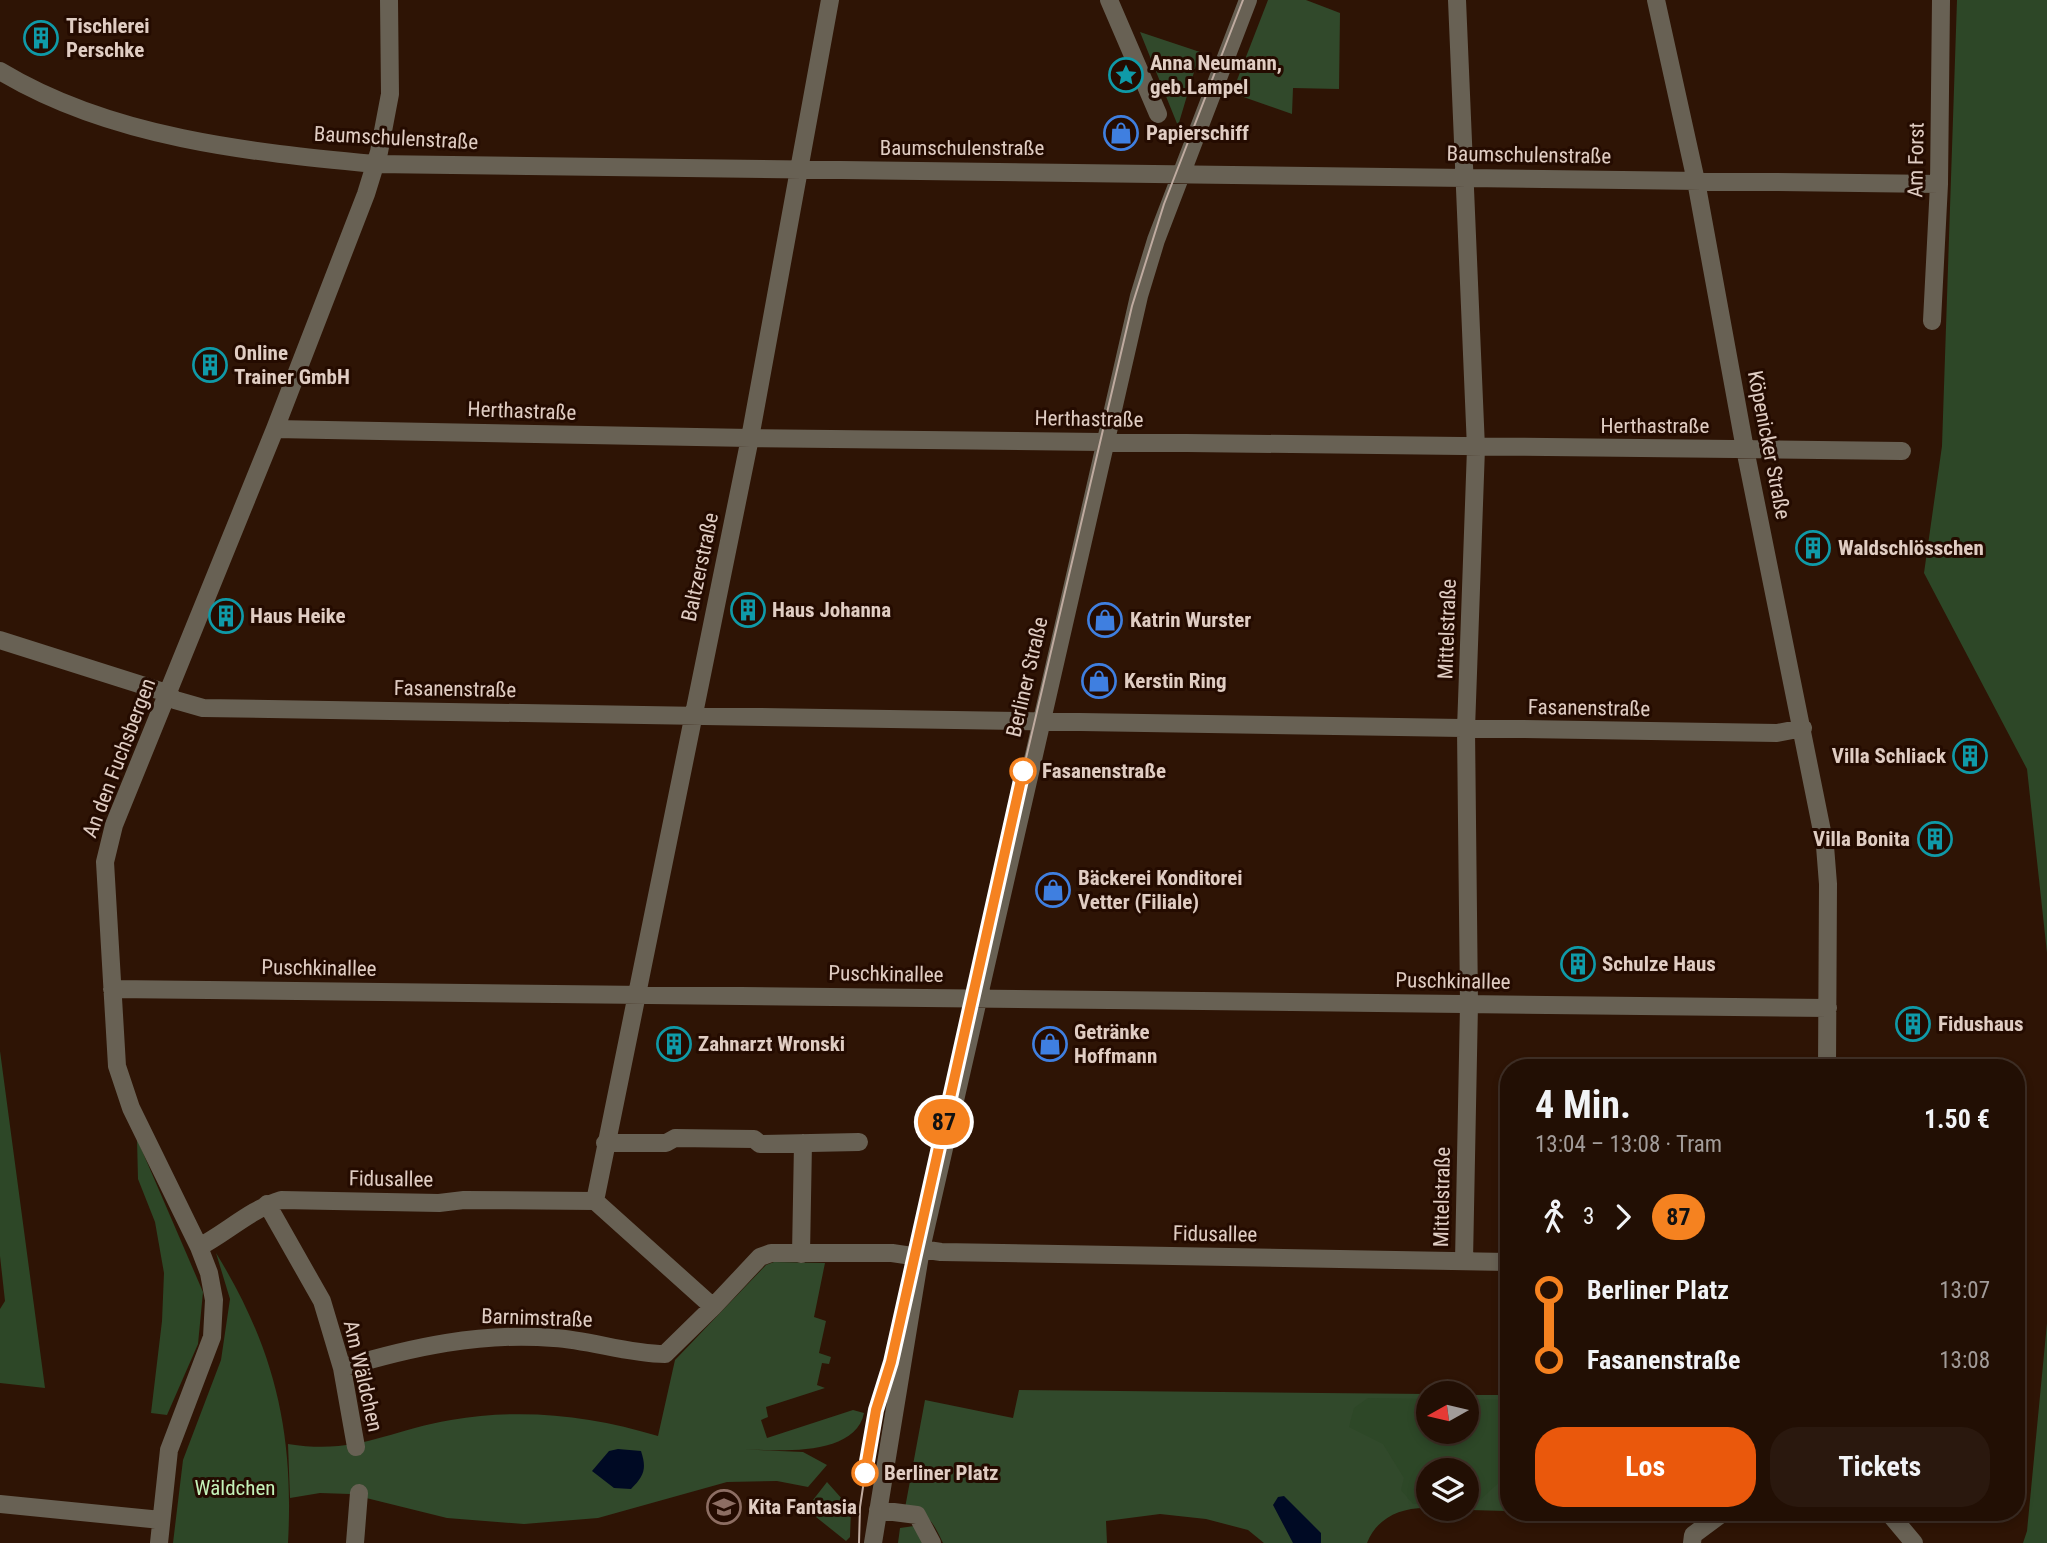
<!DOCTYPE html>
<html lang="de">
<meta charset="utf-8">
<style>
:root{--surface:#220f04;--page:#2a180e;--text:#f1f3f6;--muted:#a29c9a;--line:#3f2f26;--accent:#ea580c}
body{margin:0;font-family:"Roboto Condensed",sans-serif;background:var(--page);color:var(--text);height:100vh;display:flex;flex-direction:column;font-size:26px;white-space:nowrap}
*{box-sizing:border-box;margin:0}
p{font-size:23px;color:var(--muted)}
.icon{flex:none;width:38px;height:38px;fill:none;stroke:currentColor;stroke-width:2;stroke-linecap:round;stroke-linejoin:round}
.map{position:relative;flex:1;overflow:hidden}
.drawer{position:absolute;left:1500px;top:1059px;width:525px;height:462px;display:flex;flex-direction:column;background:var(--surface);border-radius:28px;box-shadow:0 4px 10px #0003,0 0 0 2px var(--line)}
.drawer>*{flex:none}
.badge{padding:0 14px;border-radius:23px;font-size:24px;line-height:46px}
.needle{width:46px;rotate:262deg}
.fabs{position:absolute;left:1416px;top:1381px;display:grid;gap:14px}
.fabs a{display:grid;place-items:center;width:63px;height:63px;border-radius:50%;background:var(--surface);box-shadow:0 4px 10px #0003,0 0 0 2px var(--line);font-size:35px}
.map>.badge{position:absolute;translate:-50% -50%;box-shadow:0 0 0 4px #fff}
.legs{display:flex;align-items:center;gap:10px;height:77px;padding:0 35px;font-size:23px}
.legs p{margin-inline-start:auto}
.summary{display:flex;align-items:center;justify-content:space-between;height:119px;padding:0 35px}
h1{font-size:38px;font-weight:700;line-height:52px}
.button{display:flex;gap:14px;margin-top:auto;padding:14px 35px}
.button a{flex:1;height:80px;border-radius:28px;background:var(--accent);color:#fff;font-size:28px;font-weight:700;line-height:80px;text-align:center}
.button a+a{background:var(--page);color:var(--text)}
ul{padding:0 35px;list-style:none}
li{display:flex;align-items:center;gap:24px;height:70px;font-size:26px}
li i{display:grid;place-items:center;width:10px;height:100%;margin:0 9px;background:currentColor}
li i::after{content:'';width:18px;height:18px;margin:-9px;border:5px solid;border-radius:50%;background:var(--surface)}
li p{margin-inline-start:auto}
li:first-child i{background:linear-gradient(#0000 50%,currentColor 0)}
li:last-child i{background:linear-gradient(currentColor 50%,#0000 0)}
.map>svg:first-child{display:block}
.green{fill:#31492b}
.forest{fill:#2d4727}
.water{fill:#000a24}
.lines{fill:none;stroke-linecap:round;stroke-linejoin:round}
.minor{stroke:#686154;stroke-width:18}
.tram{stroke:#bfaba0;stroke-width:2}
.line-1-casing{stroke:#fff;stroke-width:16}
.line-1{stroke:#f58220;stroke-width:10}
.stop-1-dot{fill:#fff;stroke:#f58220;stroke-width:3.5}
.labels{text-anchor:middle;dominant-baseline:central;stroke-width:6;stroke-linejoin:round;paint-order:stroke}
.poi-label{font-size:21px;font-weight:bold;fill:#e0cdc3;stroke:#240b00;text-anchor:start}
.street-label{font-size:21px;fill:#e0cdc3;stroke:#240b00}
.stop-label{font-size:21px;font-weight:bold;fill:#e0cdc3;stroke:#240b00;text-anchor:start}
.park-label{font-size:21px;fill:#c4f3b9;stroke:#240b00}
</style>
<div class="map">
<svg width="2047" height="1543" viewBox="0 0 2047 1543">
<rect width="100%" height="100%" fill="#2e1405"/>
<path class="green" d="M 1268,0 L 1306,0 L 1340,13 L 1339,89 L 1293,88 L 1292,114 L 1232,93 Z
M 1140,32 L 1200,52 L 1178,126 Z
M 774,1262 L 825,1263 L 814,1317 L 826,1321 L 819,1353 L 831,1357 L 829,1364 L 822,1363 L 817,1385 L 825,1388 L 766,1407 L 768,1417 L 761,1420 L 767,1438 L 853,1410 L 864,1413 C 855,1459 770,1450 737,1449 L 803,1452 L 827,1465 L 808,1487 L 777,1481 L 727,1482 L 598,1518 L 524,1524 L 447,1518 L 350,1494 L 320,1493 L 290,1498 L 288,1444 C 357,1455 386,1431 451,1420 C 521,1408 590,1415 658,1436 L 675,1360 L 766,1265 Z
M 1019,1390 L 1428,1394 L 1428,1432 L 1466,1432 L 1467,1395 L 1508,1395 L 1508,1512 L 1541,1512 L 1432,1509 L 1466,1508 L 1466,1470 L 1428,1470 L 1428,1508 C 1402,1507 1377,1517 1367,1543 L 1264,1543 L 1248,1530 L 1206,1519 L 1160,1514 L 1106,1521 L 1107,1543 L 943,1543 C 933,1522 928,1512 905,1508 L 925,1400 L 1013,1418 Z
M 827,1482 L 851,1509 L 850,1537 L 846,1541 L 806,1509 Z
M 914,1526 L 923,1543 L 898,1543 L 900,1528 Z"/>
<path class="forest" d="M 1957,0 L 2047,0 L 2047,953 L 2027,769 L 1924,573 L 1942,446 Z
M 0,1051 L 45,1388 L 0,1383 L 0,1309 L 5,1301 L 0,1256 Z
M 137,1139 L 203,1292 L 198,1344 L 167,1415 L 151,1413 L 162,1321 L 164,1273 L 155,1222 L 138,1179 Z
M 216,1253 C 275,1349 294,1432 288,1543 L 173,1543 L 183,1460 L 221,1360 L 230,1299 Z
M 2047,1323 L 2047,1543 L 2023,1543 L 2027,1531 Z
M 1368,1398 L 1428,1399 L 1428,1432 L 1466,1432 L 1467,1399 L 1508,1400 L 1508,1474 L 1479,1501 L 1467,1504 L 1466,1470 L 1428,1470 L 1428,1504 L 1413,1504 L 1401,1490 L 1404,1478 L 1383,1444 L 1349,1427 L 1354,1408 Z"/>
<path class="water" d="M 618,1449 L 641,1451 C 647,1469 644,1476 631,1489 L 614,1488 L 592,1471 L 609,1451 Z
M 1284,1496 L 1321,1533 L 1321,1543 L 1293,1543 L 1273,1505 L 1278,1497 Z"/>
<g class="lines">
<path class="minor" d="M 1109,0 L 1158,114
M 1457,0 L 1476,448 L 1466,729 L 1469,1004 L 1464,1261
M 1656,0 L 1696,181 L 1745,449 L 1825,846 L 1828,884 L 1827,1068
M 0,71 C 111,138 249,152 375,164 L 1939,184
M 1932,321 L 1939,184 L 1941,0
M 275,429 L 750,438 L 1902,451
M 0,640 L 167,693 L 175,700 L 203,708 L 1777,733 L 1803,728
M 112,989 L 1828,1008
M 605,1143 L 666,1143 L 675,1138 L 754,1139 L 760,1144 L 859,1142
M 595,1201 L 750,438 L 830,0
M 267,1204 L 322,1301 L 342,1368 L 356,1447
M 199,1247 C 226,1233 251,1209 281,1200 L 439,1203 L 464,1200 L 595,1201 L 713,1307 L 760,1257 L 771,1253 L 892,1253 L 919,1257
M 921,1249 L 941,1252 L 1508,1262
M 801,1254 L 803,1143
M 342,1368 C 412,1347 480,1332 554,1338 C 590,1340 628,1354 665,1354 L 713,1307
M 0,1504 L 161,1520
M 878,1510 L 917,1515 L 932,1543
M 1888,1512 L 1914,1543
M 159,1543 L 169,1450 L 212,1337 L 214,1300 L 209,1273 L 199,1247 L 131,1108 L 117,1066 L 105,862 L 114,825 L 275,429 L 366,194 L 379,152 L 390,94 L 389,0
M 355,1543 L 359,1493
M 873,1543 L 921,1249 L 1139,296 L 1156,240 L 1248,0
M 1692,1543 L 1693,1535 L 1724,1512"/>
<path class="tram" d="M 859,1543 L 860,1507 L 872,1428 L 891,1362 L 1023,771 L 1132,306 L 1164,204 L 1243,0"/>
</g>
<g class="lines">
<g class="line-1-casing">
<path id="line-1" d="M 865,1473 L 876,1410 L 891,1362 L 1023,771"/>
</g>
<use href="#line-1" class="line-1"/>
</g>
<defs>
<g id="building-ring" transform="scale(1.75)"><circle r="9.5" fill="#240b00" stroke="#0f9aa8" stroke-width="1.5"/><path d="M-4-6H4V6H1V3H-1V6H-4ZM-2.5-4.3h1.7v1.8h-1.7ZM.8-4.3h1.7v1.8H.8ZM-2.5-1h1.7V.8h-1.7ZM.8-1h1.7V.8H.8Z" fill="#0f9aa8"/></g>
<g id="sight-ring" transform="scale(1.75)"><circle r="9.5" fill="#240b00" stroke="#0f9aa8" stroke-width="1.5"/><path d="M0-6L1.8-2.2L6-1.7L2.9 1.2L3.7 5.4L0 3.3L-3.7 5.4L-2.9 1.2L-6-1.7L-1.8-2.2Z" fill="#0f9aa8"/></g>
<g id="shop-ring" transform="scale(1.75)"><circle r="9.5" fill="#240b00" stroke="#3f7fe0" stroke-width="1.5"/><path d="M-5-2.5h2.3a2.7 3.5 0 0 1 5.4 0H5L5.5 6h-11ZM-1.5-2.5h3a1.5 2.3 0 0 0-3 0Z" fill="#3f7fe0"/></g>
<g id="school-ring" transform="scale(1.75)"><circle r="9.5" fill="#240b00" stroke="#8d6e63" stroke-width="1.5"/><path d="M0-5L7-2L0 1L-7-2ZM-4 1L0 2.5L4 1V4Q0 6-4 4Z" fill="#8d6e63"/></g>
</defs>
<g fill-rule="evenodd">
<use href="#building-ring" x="41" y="38"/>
<use href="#sight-ring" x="1126" y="75"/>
<use href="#shop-ring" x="1121" y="133"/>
<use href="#building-ring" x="210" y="365"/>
<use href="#building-ring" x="1813" y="548"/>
<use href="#building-ring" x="748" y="610"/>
<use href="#building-ring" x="226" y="616"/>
<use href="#shop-ring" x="1105" y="620"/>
<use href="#shop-ring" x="1099" y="681"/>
<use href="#building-ring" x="1970" y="756"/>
<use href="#building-ring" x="1935" y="839"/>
<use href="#shop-ring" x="1053" y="890"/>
<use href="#building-ring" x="1578" y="964"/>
<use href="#building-ring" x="1913" y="1024"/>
<use href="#building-ring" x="674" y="1044"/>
<use href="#shop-ring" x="1050" y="1044"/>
<use href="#school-ring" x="724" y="1507"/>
</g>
<g class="stop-1-dot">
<circle cx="1023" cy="771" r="12"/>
<circle cx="865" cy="1473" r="12"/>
</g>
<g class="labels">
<g class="poi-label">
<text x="66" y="26">Tischlerei<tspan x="66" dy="24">Perschke</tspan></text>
<text x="1150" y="63">Anna Neumann,<tspan x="1150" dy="24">geb.Lampel</tspan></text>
<text x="1146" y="133">Papierschiff</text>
<text x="234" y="353">Online<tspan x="234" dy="24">Trainer GmbH</tspan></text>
<text x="1838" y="548">Waldschlösschen</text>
<text x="772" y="610">Haus Johanna</text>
<text x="250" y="616">Haus Heike</text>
<text x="1130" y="620">Katrin Wurster</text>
<text x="1124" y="681">Kerstin Ring</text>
<text x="1946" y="756" text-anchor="end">Villa Schliack</text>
<text x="1910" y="839" text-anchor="end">Villa Bonita</text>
<text x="1078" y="878">Bäckerei Konditorei<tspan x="1078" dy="24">Vetter (Filiale)</tspan></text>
<text x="1602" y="964">Schulze Haus</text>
<text x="1938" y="1024">Fidushaus</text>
<text x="1074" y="1032">Getränke<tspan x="1074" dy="24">Hoffmann</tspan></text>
<text x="698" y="1044">Zahnarzt Wronski</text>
<text x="748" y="1507">Kita Fantasia</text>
</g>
<g class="street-label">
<text transform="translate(396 138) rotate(3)">Baumschulenstraße</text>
<text x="962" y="148">Baumschulenstraße</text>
<text transform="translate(1529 155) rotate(1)">Baumschulenstraße</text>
<text transform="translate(1916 160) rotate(-89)">Am Forst</text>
<text transform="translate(522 411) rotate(2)">Herthastraße</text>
<text transform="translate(1089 419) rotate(1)">Herthastraße</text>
<text x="1655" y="426">Herthastraße</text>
<text transform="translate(1769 445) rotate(79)">Köpenicker Straße</text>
<text transform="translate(700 567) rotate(-78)">Baltzerstraße</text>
<text transform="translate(1447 629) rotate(-88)">Mittelstraße</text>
<text transform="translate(1027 677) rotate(-77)">Berliner Straße</text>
<text transform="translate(455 689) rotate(1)">Fasanenstraße</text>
<text transform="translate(1589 708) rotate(1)">Fasanenstraße</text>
<text transform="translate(119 758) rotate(-69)">An den Fuchsbergen</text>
<text transform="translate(319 968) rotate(1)">Puschkinallee</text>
<text transform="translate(886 974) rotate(1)">Puschkinallee</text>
<text transform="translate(1453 981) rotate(1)">Puschkinallee</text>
<text transform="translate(391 1179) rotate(1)">Fidusallee</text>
<text transform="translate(1442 1197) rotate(-89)">Mittelstraße</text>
<text transform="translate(1215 1234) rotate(1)">Fidusallee</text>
<text transform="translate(537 1318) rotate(2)">Barnimstraße</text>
<text transform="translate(363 1376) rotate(77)">Am Wäldchen</text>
</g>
<g class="stop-label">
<text x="1042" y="771">Fasanenstraße</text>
<text x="884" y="1473">Berliner Platz</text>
</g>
<g class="park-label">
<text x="235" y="1488">Wäldchen</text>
</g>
</g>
</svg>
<div class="fabs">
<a><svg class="needle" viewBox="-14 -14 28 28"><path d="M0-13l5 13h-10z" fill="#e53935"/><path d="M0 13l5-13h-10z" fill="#a29c9a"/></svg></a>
<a><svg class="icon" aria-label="layers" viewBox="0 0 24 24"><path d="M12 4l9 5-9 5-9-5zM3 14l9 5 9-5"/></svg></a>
</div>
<b class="badge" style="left:944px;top:1122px;background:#f58220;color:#111">87</b>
<section class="drawer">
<div class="summary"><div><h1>4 Min.</h1><p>13:04 – 13:08 · Tram</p></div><b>1.50 €</b></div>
<div class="legs"><svg class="icon" aria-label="walk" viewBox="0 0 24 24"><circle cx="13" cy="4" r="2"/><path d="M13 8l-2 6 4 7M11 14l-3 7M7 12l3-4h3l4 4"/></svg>3<svg class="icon" aria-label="forward" viewBox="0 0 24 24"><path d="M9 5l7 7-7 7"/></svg><b class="badge" style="background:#f58220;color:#111">87</b></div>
<ul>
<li><i style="color:#f58220"></i><b>Berliner Platz</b><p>13:07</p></li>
<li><i style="color:#f58220"></i><b>Fasanenstraße</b><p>13:08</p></li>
</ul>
<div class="button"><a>Los</a><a>Tickets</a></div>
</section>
</div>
